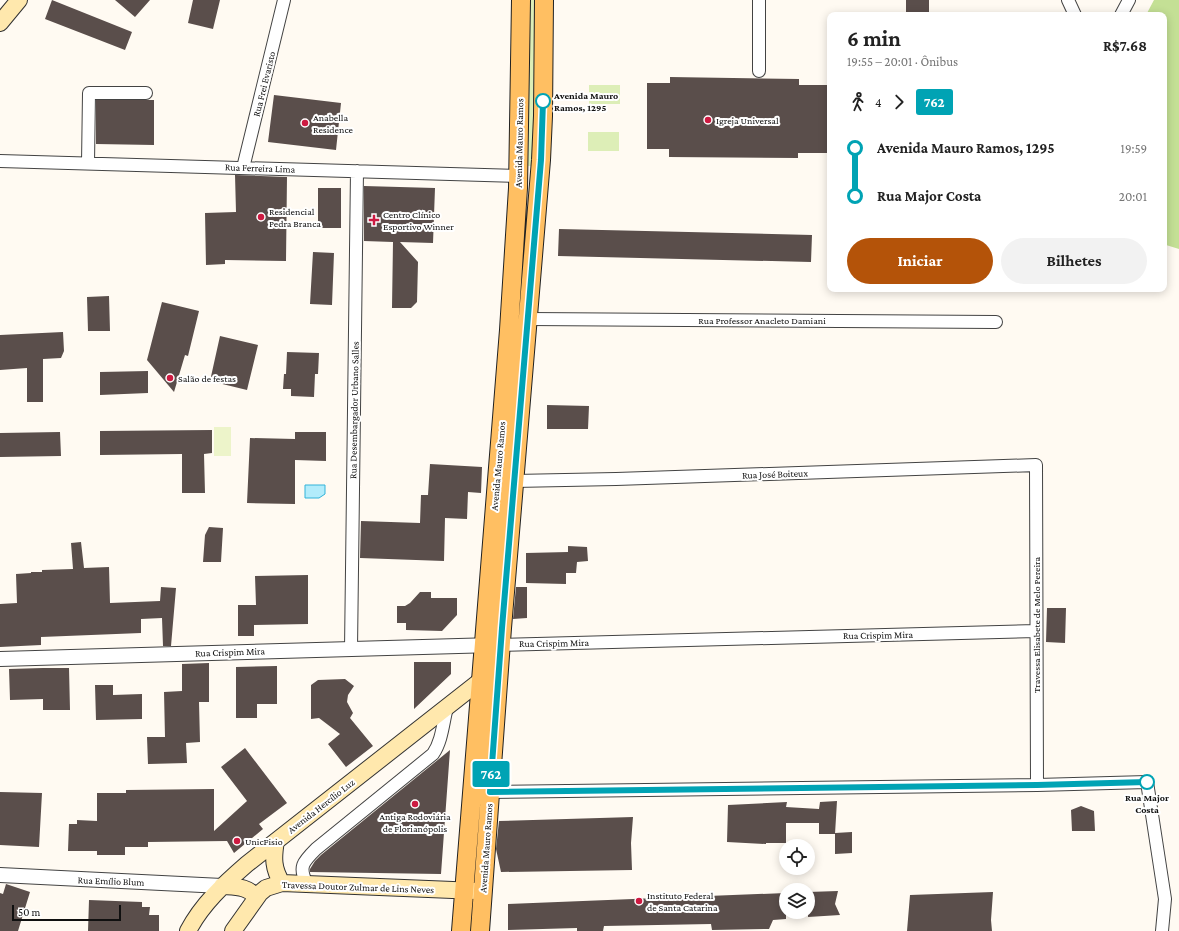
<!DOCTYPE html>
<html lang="pt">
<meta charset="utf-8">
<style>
:root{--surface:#fff;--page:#f2f2f2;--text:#222;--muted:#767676;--accent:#b45309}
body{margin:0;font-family:"Crimson Pro",serif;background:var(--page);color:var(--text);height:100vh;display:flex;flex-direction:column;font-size:15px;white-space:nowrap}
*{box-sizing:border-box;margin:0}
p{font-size:13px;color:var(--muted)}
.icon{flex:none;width:22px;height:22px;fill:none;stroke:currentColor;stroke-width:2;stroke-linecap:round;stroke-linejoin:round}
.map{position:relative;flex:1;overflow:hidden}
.drawer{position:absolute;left:827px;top:12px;width:340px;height:280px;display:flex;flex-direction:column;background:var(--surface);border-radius:8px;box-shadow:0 2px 10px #0003}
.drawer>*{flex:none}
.badge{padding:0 8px;border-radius:3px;font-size:14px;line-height:26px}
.buttons{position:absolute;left:779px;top:839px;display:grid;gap:8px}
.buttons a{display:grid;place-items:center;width:36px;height:36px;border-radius:50%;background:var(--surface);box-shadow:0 2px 10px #0003;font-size:20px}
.scale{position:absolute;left:12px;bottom:10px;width:109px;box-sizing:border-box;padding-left:4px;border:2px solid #101010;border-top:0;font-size:11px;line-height:14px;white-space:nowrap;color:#101010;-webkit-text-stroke:3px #fff;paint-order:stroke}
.map>.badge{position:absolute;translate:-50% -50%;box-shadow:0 0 0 2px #fff}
.legs{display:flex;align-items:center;gap:6px;height:44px;padding:0 20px;font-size:13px}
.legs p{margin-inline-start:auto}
.head{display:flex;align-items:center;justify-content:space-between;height:68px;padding:0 20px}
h1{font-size:22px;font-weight:700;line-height:30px}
.action{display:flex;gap:8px;margin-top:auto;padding:8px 20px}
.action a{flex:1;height:46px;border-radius:24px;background:var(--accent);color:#fff;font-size:16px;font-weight:700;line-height:46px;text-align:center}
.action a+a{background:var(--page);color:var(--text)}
ul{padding:0 20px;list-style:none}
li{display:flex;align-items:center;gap:14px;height:48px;font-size:15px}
li i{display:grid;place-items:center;width:6px;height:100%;margin:0 5px;background:currentColor}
li i::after{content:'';width:10px;height:10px;margin:-5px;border:3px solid;border-radius:50%;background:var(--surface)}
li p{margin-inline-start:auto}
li:first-child i{background:linear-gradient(#0000 50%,currentColor 0)}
li:last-child i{background:linear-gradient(currentColor 50%,#0000 0)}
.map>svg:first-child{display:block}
.green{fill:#ddeeb7}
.forest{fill:#c4e095}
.pitch{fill:#edf4ca}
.water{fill:#b2ecfb;stroke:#32b3d9}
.building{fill:#5a4e4b}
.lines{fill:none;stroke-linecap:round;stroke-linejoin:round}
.minor-casing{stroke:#434343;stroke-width:14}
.tertiary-casing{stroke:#434343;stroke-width:16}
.secondary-casing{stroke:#323232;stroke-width:18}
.primary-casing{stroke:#212121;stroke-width:20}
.minor{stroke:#fff;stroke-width:12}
.tertiary{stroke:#fff;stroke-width:14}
.secondary{stroke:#ffe8ad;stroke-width:16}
.primary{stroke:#ffbf62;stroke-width:18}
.line-1-casing{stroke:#fff;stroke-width:9}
.line-1{stroke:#00a3b4;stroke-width:6}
.stop-1-dot{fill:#fff;stroke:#00a3b4;stroke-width:2}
.poi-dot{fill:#cd1a41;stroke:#fff;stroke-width:1.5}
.labels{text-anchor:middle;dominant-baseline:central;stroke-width:4;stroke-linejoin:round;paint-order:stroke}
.street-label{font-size:10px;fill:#101010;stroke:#fff}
.stop-label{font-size:10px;font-weight:bold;fill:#101010;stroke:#fff;text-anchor:start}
.poi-label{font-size:10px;fill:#101010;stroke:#fff;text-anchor:start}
</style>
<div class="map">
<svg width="1179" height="931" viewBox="0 0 1179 931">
<rect width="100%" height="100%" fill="#fffaf2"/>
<path class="green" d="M 530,0 L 537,0 L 532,166 L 528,166 Z
M 589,85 L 620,85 L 620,104 L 589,104 Z
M 588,132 L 619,132 L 619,151 L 588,151 Z"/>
<path class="forest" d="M 1154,0 L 1179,0 L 1179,249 L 1166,245 L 1164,245 L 1164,15 L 1146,15 Z"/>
<path class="pitch" d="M 214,427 L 231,427 L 231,456 L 214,456 Z"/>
<path class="water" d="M 305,485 L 325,485 L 325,494 L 319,498 L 305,498 Z"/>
<path class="building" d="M 52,0 L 132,32 L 125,50 L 45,19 Z
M 115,0 L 150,0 L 135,17 Z
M 193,0 L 220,0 L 213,29 L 188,23 Z
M 906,0 L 929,0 L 929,15 L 906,15 Z
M 670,77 L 799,79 L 799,85 L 830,85 L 830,153 L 798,153 L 798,158 L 669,157 L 669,149 L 647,149 L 647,83 L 670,83 Z
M 274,95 L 341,103 L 336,150 L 268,142 Z
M 96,100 L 154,100 L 154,145 L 96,144 Z
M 235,175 L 287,177 L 286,261 L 225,260 L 225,264 L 206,265 L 205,213 L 236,212 Z
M 364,186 L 435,188 L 433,243 L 400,242 L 418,262 L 417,302 L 411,308 L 392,308 L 393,242 L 364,241 Z
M 318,188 L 341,188 L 341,228 L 318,228 Z
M 559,229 L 812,235 L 811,262 L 558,256 Z
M 313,252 L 334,253 L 332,305 L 310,304 Z
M 109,296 L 110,331 L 88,331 L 87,297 Z
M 162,302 L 199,311 L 188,356 L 185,355 L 174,392 L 147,360 Z
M 63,332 L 64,351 L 61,358 L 43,359 L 43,402 L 27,402 L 27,368 L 0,370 L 0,335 Z
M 220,336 L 258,345 L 247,390 L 210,381 Z
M 287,352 L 319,353 L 318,374 L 315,374 L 314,397 L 291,396 L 291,389 L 283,389 L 284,374 L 286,374 Z
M 148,371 L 148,393 L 100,395 L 100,372 Z
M 547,405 L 589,406 L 588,429 L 547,429 Z
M 212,430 L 212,453 L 204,454 L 205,493 L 182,493 L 182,454 L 100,455 L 100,431 Z
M 60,432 L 61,456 L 0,457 L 0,433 Z
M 295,432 L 326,432 L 326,461 L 295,460 L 295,504 L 247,503 L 250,438 L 295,439 Z
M 430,464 L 482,467 L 481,493 L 468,492 L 467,519 L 445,518 L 444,561 L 360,558 L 361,521 L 420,523 L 421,495 L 428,495 Z
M 209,527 L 223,528 L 221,562 L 203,562 L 205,535 Z
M 81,542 L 84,568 L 109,567 L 110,603 L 160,601 L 161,587 L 176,588 L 171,646 L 163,646 L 162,618 L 141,619 L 141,633 L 41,637 L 41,645 L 0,647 L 0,604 L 17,603 L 16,574 L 31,573 L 31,572 L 42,572 L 42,570 L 73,569 L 71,543 Z
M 568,546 L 587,547 L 588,561 L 577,562 L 576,573 L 566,573 L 566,584 L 526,583 L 526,553 L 568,552 Z
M 308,575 L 308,624 L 254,625 L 254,636 L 238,636 L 238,605 L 256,605 L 255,576 Z
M 516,587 L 527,587 L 527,618 L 513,619 Z
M 420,592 L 431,592 L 431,598 L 457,598 L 457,615 L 442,631 L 406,630 L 406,623 L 397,623 L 397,606 L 405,606 L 410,603 Z
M 1047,608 L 1066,608 L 1065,643 L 1046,642 Z
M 414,662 L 451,662 L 451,674 L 414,709 Z
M 209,663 L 209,702 L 199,702 L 200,742 L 186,743 L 187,763 L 148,764 L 147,737 L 165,737 L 164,692 L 182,691 L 182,664 Z
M 277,666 L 277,704 L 257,704 L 257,718 L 236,718 L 236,667 Z
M 43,668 L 69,668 L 70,710 L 43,710 L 43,699 L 10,700 L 9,669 Z
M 345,679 L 354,686 L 348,695 L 347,702 L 353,713 L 350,718 L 373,746 L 346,767 L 328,744 L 340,734 L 319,718 L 311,719 L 311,685 L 318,680 Z
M 95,685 L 113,685 L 113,695 L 142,694 L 142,719 L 96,720 Z
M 245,748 L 287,803 L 259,824 L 263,829 L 234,853 L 227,841 L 148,842 L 148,847 L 125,847 L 125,855 L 97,855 L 97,851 L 68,851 L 69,824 L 77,824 L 77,820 L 97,821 L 97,793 L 126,793 L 126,790 L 214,789 L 214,831 L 247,801 L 221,767 Z
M 450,750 L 441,874 L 310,872 L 310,869 L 315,861 L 321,855 Z
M 0,792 L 42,793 L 39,847 L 0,845 Z
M 837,801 L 835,834 L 819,834 L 819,823 L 786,823 L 786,843 L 766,843 L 766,844 L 727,842 L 728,805 L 787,802 L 786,807 L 819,809 L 820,802 Z
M 1081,806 L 1094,811 L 1095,831 L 1072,831 L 1071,810 Z
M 633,817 L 631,843 L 632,870 L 501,872 L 496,849 L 499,821 Z
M 852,832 L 852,853 L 835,854 L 835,833 Z
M 6,884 L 30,892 L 18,931 L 0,931 L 0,893 L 3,894 Z
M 838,891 L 835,904 L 840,915 L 808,917 L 808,892 Z
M 993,892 L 991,920 L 992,931 L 907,931 L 910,895 Z
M 786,893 L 786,919 L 773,920 L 769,929 L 712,930 L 711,924 L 604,926 L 603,931 L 577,931 L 577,928 L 508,930 L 508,904 Z
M 89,900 L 142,902 L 142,907 L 150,907 L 149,915 L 159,915 L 159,931 L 88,931 Z"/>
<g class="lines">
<g class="minor-casing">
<path id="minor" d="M 1068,0 L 1075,15
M 1121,15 L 1129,0
M 759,71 L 759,0
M 0,161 L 519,176
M 88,163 L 89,93 L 146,93
M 243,168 L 284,0
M 528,319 L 996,322
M 514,481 L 616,479 L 1036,465 L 1037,785
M 501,645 L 1036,631
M 351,649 L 357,171
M 490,792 L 1037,785 L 1147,782 L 1165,899 L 1162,931
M 307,884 C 298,867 303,862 316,849 L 433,754 C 442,741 443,723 447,707"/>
</g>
<g class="tertiary-casing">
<path id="tertiary" d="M 0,659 L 494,645
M 0,875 L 222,886"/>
</g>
<g class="secondary-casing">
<path id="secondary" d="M 0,23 L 19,0
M 276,841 C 273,858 273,869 282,883
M 222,886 C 235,887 249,886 256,898
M 188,931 C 202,904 224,884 247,864 L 480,681
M 233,931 L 260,893 L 266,888 L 282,883 L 477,891"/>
</g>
<g class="primary-casing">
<path id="primary" d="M 461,931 L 509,330 L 518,188 L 521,0
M 480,931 L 502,628 L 541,160 L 543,116 L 544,0"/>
</g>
<use href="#minor" class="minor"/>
<use href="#tertiary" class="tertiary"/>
<use href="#secondary" class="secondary"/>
<use href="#primary" class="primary"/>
</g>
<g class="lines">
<g class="line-1-casing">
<path id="line-1" d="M 543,101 L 541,160 L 502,628 L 490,792 L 1037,785 L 1147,782"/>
</g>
<use href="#line-1" class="line-1"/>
</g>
<g class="stop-1-dot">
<circle cx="543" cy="101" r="7"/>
<circle cx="1147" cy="782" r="7"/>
</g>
<g class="poi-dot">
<circle cx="708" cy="120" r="4"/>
<circle cx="305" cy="123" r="4"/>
<circle cx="261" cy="217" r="4"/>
<path d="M372 214h4v4h4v4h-4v4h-4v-4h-4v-4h4z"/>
<circle cx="170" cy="378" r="4"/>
<circle cx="415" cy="804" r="4"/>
<circle cx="237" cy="841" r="4"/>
<circle cx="639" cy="901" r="4"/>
</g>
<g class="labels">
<g class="street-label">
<text transform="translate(264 84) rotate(-76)">Rua Frei Evaristo</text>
<text transform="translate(519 143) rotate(-89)">Avenida Mauro Ramos</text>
<text transform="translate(260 168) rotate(2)">Rua Ferreira Lima</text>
<text x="762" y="320">Rua Professor Anacleto Damiani</text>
<text transform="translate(354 410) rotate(-89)">Rua Desembargador Urbano Salles</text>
<text transform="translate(498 466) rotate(-85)">Avenida Mauro Ramos</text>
<text transform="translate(775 474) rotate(-2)">Rua José Boiteux</text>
<text transform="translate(1036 625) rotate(-90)">Travessa Elisabete de Melo Pereira</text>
<text transform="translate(878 635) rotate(-1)">Rua Crispim Mira</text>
<text transform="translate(554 643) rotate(-1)">Rua Crispim Mira</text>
<text transform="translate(230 652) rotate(-2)">Rua Crispim Mira</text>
<text transform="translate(321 806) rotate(-38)">Avenida Hercílio Luz</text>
<text transform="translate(486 848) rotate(-86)">Avenida Mauro Ramos</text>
<text transform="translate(111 881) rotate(2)">Rua Emílio Blum</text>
<text transform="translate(358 887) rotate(2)">Travessa Doutor Zulmar de Lins Neves</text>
</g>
<g class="stop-label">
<text x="554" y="95">Avenida Mauro<tspan x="554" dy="12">Ramos, 1295</tspan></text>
<text x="1147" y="797" text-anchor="middle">Rua Major<tspan x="1147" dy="12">Costa</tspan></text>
</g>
<g class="poi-label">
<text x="313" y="117">Anabella<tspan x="313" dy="12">Residence</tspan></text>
<text x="716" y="120">Igreja Universal</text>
<text x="269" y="211">Residencial<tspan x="269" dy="12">Pedra Branca</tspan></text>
<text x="383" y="214">Centro Clínico<tspan x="383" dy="12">Esportivo Winner</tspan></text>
<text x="178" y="378">Salão de festas</text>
<text x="415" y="816" text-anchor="middle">Antiga Rodoviária<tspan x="415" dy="12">de Florianópolis</tspan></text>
<text x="245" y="841">UnicFisio</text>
<text x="647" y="895">Instituto Federal<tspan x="647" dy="12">de Santa Catarina</tspan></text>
</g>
</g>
</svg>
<div class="buttons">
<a><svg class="icon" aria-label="locate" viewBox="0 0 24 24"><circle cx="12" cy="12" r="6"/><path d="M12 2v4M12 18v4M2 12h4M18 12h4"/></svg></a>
<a><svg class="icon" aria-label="layers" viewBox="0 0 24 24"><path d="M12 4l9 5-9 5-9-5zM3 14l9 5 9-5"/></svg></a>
</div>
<div class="scale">50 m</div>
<b class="badge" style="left:491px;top:774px;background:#00a3b4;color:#fff">762</b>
<section class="drawer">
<div class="head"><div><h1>6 min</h1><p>19:55 – 20:01 · Ônibus</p></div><b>R$7.68</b></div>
<div class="legs"><svg class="icon" aria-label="walk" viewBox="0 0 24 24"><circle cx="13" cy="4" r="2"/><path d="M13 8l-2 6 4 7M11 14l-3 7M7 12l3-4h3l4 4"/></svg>4<svg class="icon" aria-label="forward" viewBox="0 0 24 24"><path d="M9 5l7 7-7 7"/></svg><b class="badge" style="background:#00a3b4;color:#fff">762</b></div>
<ul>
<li><i style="color:#00a3b4"></i><b>Avenida Mauro Ramos, 1295</b><p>19:59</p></li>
<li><i style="color:#00a3b4"></i><b>Rua Major Costa</b><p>20:01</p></li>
</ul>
<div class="action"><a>Iniciar</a><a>Bilhetes</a></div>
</section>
</div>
